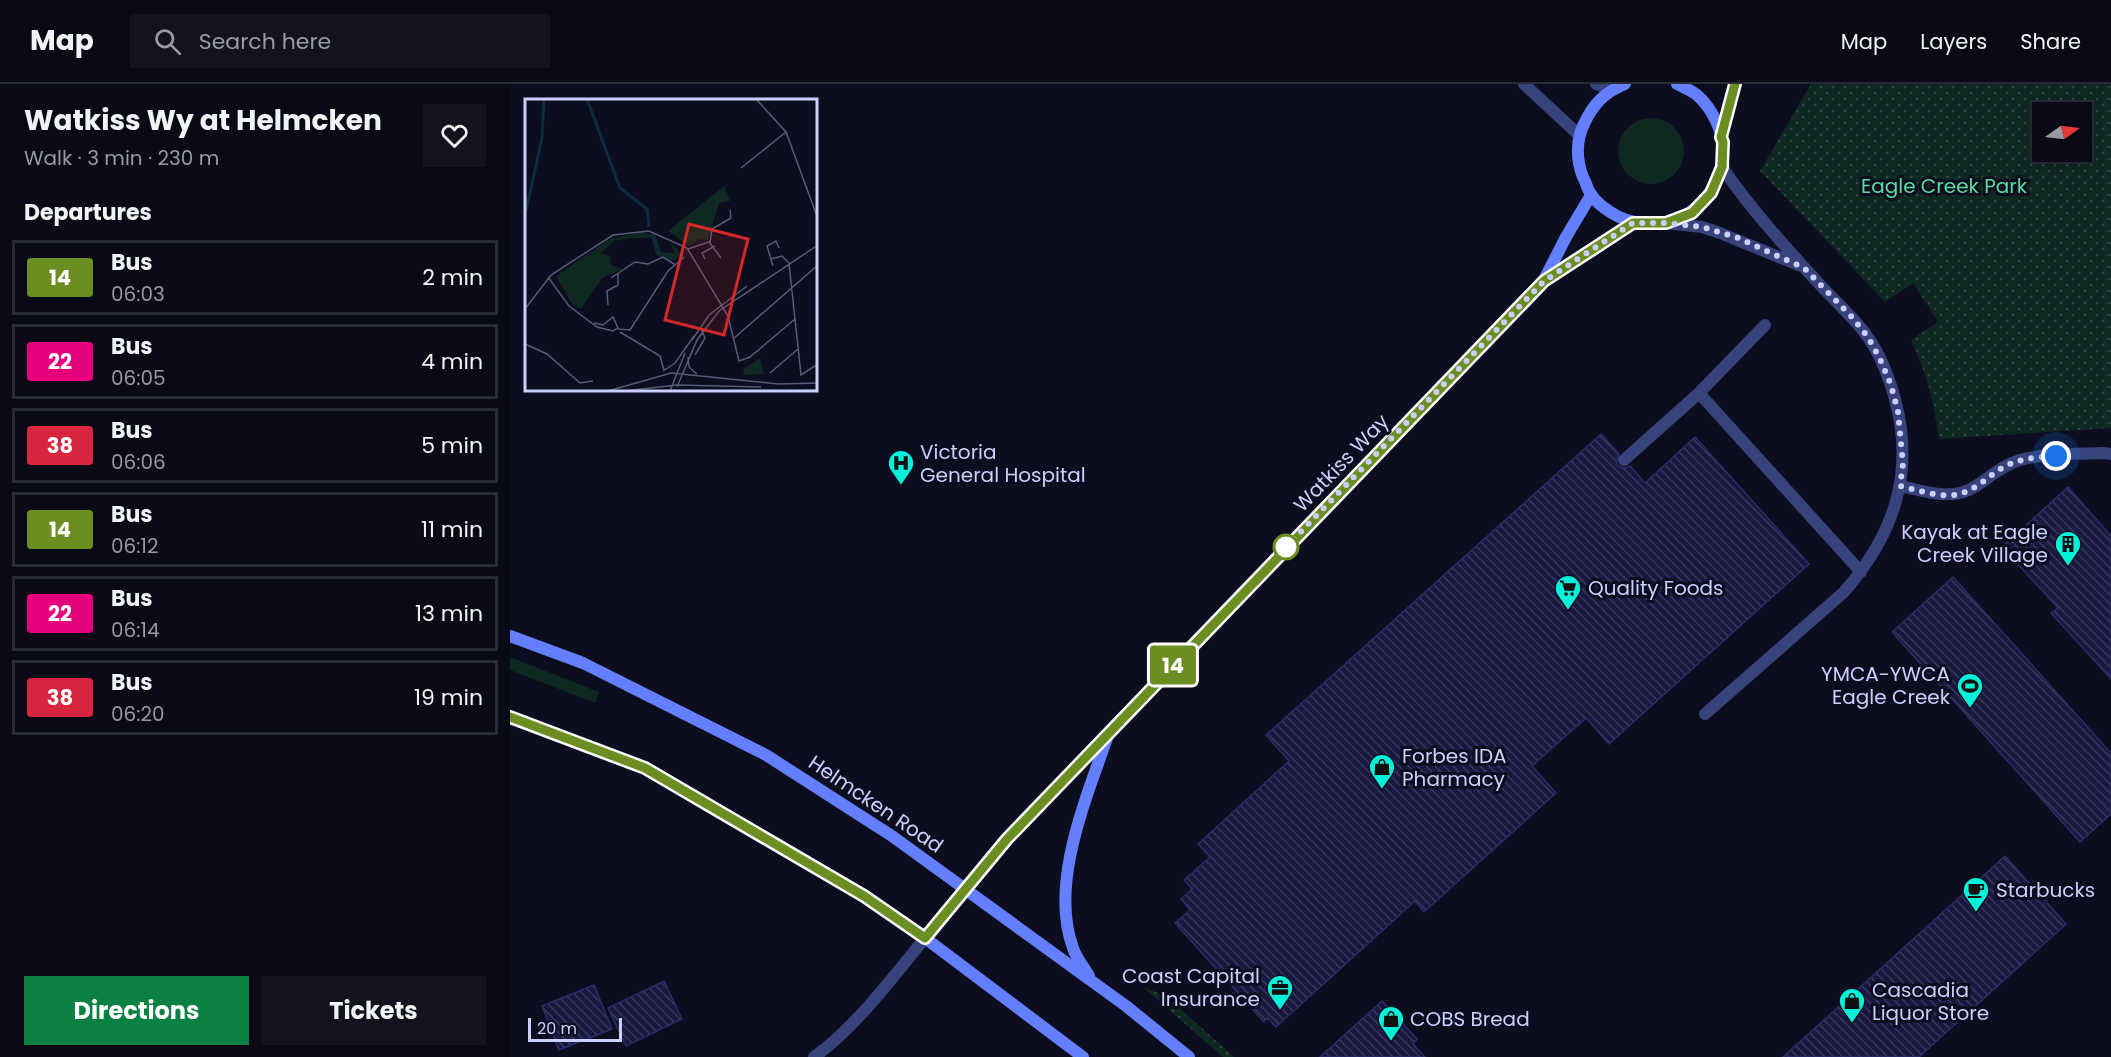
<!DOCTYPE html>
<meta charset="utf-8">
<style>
:root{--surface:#090a16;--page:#12131f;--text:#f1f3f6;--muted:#999aa1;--line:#292b35;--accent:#0b8043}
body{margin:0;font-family:Poppins,sans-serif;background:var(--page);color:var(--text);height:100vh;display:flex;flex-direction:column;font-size:22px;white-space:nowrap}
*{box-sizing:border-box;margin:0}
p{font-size:20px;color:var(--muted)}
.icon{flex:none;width:33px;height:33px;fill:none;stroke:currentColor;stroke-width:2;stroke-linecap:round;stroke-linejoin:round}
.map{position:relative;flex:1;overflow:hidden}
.details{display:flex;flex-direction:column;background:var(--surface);width:510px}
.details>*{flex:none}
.badge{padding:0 12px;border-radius:4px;font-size:21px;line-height:39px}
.needle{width:39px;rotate:76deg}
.buttons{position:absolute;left:1522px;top:18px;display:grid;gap:12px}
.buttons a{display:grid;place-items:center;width:60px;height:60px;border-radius:0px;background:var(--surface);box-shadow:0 3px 9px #0003,0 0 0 2px var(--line);font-size:30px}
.scale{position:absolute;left:18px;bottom:15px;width:94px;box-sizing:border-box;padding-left:6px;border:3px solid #cacffe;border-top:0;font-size:16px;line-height:21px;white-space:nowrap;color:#cacffe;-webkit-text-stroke:4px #0c0d1e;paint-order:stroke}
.you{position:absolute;width:30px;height:30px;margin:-15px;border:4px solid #fff;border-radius:50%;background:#1a73e8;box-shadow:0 0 0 9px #1a73e833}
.map>.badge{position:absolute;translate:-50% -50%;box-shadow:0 0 0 3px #fff}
h2{padding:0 24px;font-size:22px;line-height:54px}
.round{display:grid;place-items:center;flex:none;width:63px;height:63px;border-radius:0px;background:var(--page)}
.headline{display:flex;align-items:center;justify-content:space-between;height:102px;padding:0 24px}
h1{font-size:28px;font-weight:700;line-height:45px}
.primary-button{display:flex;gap:12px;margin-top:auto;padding:12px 24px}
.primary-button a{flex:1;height:69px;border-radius:0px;background:var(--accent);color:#fff;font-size:24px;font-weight:700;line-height:69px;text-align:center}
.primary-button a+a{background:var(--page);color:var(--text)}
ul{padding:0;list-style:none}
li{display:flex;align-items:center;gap:18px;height:75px;margin:0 12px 9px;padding:0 12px;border:3px solid var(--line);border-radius:0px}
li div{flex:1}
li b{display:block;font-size:22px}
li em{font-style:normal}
li .badge{min-width:66px;font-weight:700;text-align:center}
header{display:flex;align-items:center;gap:36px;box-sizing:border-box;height:84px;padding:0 30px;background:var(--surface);border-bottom:2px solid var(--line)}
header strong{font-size:28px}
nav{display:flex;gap:33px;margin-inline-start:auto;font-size:21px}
.search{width:420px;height:54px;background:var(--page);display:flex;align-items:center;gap:15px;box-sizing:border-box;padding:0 21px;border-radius:0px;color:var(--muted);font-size:22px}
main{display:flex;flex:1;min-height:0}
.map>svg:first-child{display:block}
.grass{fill:url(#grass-dots);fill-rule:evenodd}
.garden{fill:#102822}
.building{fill:url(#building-back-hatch);stroke:#2b2c6a;stroke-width:1.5}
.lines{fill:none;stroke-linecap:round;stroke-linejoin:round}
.lane{stroke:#38437c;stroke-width:12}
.street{stroke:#38437c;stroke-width:12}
.secondary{stroke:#637ffc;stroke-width:12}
.line-casing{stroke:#fff;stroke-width:14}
.line{stroke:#6b8e23;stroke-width:9}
.walk{stroke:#cacffe;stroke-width:6;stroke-dasharray:0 10.8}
.stop-dot{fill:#fff;stroke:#6b8e23;stroke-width:3}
.labels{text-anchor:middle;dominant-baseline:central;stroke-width:6;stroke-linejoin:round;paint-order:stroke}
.park-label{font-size:20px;fill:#59dca0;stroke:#0c0d1e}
.poi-label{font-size:20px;fill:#cacffe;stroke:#0c0d1e;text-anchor:start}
.street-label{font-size:20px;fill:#cacffe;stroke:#0c0d1e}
.inset-river{fill:none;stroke:#0d2c42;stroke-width:3}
.inset-road{fill:none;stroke:#585b78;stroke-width:1.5}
.view{fill:#d62828;fill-opacity:0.15;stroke:#d62828;stroke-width:3}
.inset-edge{fill:none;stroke:#cacffe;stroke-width:3}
</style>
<header>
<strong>Map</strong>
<div class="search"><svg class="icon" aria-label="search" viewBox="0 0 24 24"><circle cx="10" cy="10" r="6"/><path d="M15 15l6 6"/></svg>Search here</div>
<nav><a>Map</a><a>Layers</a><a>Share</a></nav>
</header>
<main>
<section class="details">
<div class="headline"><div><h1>Watkiss Wy at Helmcken</h1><p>Walk · 3 min · 230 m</p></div><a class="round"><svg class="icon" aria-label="heart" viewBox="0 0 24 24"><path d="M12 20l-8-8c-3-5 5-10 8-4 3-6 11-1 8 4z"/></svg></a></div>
<h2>Departures</h2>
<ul>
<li><span class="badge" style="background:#6b8e23;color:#fff">14</span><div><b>Bus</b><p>06:03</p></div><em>2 min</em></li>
<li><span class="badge" style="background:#e6007e;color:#fff">22</span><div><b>Bus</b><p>06:05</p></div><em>4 min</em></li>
<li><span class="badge" style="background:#d7263d;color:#fff">38</span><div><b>Bus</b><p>06:06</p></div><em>5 min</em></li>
<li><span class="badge" style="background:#6b8e23;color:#fff">14</span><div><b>Bus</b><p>06:12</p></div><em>11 min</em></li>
<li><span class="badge" style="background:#e6007e;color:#fff">22</span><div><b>Bus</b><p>06:14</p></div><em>13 min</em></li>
<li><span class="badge" style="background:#d7263d;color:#fff">38</span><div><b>Bus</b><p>06:20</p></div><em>19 min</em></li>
</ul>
<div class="primary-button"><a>Directions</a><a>Tickets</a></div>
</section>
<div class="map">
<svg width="1601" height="973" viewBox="0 0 1601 973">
<defs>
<pattern id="grass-dots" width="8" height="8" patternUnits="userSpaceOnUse" patternTransform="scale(1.5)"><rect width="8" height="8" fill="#102822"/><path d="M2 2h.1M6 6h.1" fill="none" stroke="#314643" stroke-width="1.8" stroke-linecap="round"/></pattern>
<pattern id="building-back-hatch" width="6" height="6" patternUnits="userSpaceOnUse" patternTransform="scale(1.5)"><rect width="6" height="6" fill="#19193f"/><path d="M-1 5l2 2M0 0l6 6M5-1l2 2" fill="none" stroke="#39395c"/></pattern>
</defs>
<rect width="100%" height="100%" fill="#0c0d1e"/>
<path class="grass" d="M 1301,0 L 1601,0 L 1601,344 L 1429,355 C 1425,320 1416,288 1401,256 L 1428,238 L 1403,199 L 1375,218 L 1250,87 ZM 1533,28 L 1572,28 L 1572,68 L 1533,68 Z
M 633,903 L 656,912 L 724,973 L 713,973 Z"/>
<path class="garden" d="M1108 67a33 33 0 1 1 66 0a33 33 0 1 1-66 0Z
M 0,573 L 89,608 L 85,619 L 0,586 Z"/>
<path class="building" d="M 1091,350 L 1109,370 L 1106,377 L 1108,382 L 1115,384 L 1120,382 L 1135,399 L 1185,353 L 1299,480 L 1099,660 L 1076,634 L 1022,682 L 1046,709 L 914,828 L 905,817 L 766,943 L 758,934 L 754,938 L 665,839 L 680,826 L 671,815 L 682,805 L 674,796 L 700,773 L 688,760 L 779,677 L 756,651 Z
M 1558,403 L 1601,452 L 1601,595 L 1541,529 L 1548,524 L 1492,463 Z
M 1443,493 L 1601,669 L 1601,730 L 1570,758 L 1382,548 Z
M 1495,772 L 1556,840 L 1409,973 L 1273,973 Z
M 154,897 L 172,935 L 116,962 L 98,924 Z
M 84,901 L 102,945 L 49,966 L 32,922 Z
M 872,917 L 907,955 L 903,960 L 915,973 L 810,973 Z"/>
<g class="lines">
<path class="lane" d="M 1014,0 L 1069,51
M 1086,0 L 1101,6
M 1156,139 L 1192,143 L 1210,149 L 1291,182
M 1189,309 L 1255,241
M 1114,376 L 1189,309 L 1351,488
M 1390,402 C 1415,407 1442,418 1466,402 C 1480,393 1493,381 1510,376 C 1536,369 1565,370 1593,369 L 1601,370
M 1195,630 L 1334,508 C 1384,451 1405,389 1385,315 C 1379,293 1370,270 1357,252 C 1345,235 1329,221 1314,205 C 1278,166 1242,127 1212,83"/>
<path class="street" d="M 304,973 C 344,945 384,892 415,854"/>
<path class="secondary" d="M 1115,0 C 1095,8 1083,20 1074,40 C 1066,56 1066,76 1073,93 C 1076,98 1077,105 1081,110 C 1086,119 1099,128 1109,133 C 1159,155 1210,122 1213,68 C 1214,48 1202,24 1187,11 C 1181,6 1173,3 1167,0
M 1211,52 L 1225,0
M 1034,196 L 1056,153 L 1081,111
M 0,552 L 73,579 L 256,671 L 382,752 L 616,922 L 679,973
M 0,633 L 135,684 L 354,811 L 415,854 L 573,973
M 415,854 L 497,755 L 1034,197 L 1123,139
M 579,892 C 574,883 566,874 563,864 C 539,799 577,713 598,651"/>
</g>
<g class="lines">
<g class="line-casing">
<path id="line" d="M 0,633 L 135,684 L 354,812 L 415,854 L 497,755 L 1034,197 L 1123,139 L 1156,139 L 1182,129 L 1201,109 L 1212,83 L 1213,58 L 1211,53 L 1225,0"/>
</g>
<use href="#line" class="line"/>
<path class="walk" d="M 776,463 L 1034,197 L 1123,139 L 1156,139 L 1192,143 L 1226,153 L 1294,184 L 1341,232 L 1358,253 L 1370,275 L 1381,301 L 1388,328 L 1393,380 L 1390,402 C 1407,406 1427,413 1445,411 C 1464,408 1477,393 1492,384 C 1509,374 1528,373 1546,372"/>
</g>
<defs>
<g id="hospital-pin" transform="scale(1.35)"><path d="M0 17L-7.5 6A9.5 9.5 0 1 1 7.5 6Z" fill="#04f0d8" stroke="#0c0d1e"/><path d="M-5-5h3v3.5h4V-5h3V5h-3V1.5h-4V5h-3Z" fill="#111"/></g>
<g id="building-pin" transform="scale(1.35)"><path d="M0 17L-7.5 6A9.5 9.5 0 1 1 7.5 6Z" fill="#04f0d8" stroke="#0c0d1e"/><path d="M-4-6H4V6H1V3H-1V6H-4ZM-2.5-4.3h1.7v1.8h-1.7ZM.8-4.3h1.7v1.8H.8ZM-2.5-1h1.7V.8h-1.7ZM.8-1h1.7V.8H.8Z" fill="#111"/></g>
<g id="supermarket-pin" transform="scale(1.35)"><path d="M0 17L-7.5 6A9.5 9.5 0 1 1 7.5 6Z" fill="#04f0d8" stroke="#0c0d1e"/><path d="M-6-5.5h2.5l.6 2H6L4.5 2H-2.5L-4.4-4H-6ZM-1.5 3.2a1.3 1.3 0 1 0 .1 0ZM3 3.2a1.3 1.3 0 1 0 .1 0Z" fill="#111"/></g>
<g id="stadium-pin" transform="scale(1.35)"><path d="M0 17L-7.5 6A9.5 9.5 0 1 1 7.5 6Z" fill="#04f0d8" stroke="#0c0d1e"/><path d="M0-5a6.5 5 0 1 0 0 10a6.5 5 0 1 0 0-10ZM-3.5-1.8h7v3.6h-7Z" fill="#111"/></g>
<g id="shop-pin" transform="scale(1.35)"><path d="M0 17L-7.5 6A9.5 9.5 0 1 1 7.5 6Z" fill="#04f0d8" stroke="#0c0d1e"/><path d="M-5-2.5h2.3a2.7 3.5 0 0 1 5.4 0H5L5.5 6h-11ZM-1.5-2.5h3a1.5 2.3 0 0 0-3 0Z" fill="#111"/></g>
<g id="cafe-pin" transform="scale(1.35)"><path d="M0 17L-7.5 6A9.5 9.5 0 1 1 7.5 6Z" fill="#04f0d8" stroke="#0c0d1e"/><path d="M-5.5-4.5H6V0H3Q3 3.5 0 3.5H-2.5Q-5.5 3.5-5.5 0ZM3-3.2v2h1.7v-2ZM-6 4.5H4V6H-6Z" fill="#111"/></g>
<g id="office-pin" transform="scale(1.35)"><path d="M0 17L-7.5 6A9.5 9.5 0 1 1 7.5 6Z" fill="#04f0d8" stroke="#0c0d1e"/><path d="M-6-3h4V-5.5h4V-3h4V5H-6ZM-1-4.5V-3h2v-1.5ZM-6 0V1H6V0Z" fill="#111"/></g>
</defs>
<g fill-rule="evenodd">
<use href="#hospital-pin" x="391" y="379"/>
<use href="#building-pin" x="1558" y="460"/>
<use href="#supermarket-pin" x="1058" y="504"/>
<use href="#stadium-pin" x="1460" y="602"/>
<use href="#shop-pin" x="872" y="683"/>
<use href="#cafe-pin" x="1466" y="806"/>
<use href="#office-pin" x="770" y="904"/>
<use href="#shop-pin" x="1342" y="917"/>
<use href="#shop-pin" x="881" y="935"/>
</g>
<circle class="stop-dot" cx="776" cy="463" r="12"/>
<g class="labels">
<g class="park-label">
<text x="1434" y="102">Eagle Creek Park</text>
</g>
<g class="poi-label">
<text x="410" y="368">Victoria<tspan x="410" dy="23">General Hospital</tspan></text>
<text x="1538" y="448" text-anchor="end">Kayak at Eagle<tspan x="1538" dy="23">Creek Village</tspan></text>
<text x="1078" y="504">Quality Foods</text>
<text x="1440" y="590" text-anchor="end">YMCA-YWCA<tspan x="1440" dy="23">Eagle Creek</tspan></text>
<text x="892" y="672">Forbes IDA<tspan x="892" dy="23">Pharmacy</tspan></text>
<text x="1486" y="806">Starbucks</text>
<text x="750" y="892" text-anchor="end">Coast Capital<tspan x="750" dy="23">Insurance</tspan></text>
<text x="1362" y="906">Cascadia<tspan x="1362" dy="23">Liquor Store</tspan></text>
<text x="900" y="935">COBS Bread</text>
</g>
<g class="street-label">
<text transform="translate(831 379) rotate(-46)">Watkiss Way</text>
<text transform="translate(366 720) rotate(34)">Helmcken Road</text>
</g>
</g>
<g transform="translate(15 15)">
<rect width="292" height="292" fill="#0c0d1e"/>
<path d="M 199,87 L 205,102 L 194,104 L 183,141 L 174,140 L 164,147 L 143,132 ZM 126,135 L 130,136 L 136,153 L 150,154 L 144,143 L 152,149 L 155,155 L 149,162 L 131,156 L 127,139 L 104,139 ZM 235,259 L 239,275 L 219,276 L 218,270 Z" fill="#102822"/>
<path d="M 116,133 L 126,135 L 89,142 L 76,154 L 85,157 L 86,166 L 97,170 L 77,179 L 56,210 L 47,205 L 31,177 L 83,141 Z" fill="#102822"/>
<path class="inset-river" d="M 62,0 L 95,89 L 122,110 L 124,128M 1,112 L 17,39 L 19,0M 127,135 L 134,154"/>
<path class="inset-road" d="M 231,0 L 261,33 L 293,120M 216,69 L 261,33M 185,144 L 187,130 L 206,119 L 205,111M 162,149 L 203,217 L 214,262 L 225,258 L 270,220M 163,150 L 184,143 L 196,159M 180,160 L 177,154 L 190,147M 246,160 L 257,157 L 264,164 L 276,276 L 293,265M 248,167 L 242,147 L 251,142 L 254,149M 23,178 L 44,207 L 72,228 L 88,232 L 93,229 L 88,218 L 78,226 L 69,224M 86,179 L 110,163 L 123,165 L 138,158 L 149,165M 83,206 L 82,192 L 93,186 L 93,174M 0,210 L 26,176 L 88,136 L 124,132 L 162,149M 93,230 L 105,231 L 143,172 L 159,158M 95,233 L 135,257 L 139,271M 208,240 L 293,166M 167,241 L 184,216 L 222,187M 0,245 L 22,255 L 55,284 L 68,282M 170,256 L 180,239 L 177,232M 163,258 L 164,268 L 172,275M 138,272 L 150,264 L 169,237M 245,274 L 273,250M 152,288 L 172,241 L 194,212 L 293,146M 83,292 L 146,274 L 253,285 L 293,284M 99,292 L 152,286 L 236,288M 145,292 L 160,254M 149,292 L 190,292M 272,292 L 293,291"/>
<path class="view" d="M 164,125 L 223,140 L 199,236 L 140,221 Z"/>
<rect width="292" height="292" class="inset-edge"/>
</g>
</svg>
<div class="buttons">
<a><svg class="needle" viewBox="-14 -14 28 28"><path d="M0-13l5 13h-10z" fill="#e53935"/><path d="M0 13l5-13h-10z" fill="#999aa1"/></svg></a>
</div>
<div class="scale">20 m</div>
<div class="you" style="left:1546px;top:372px"></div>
<b class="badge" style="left:663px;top:581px;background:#6b8e23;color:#fff">14</b>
</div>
</main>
